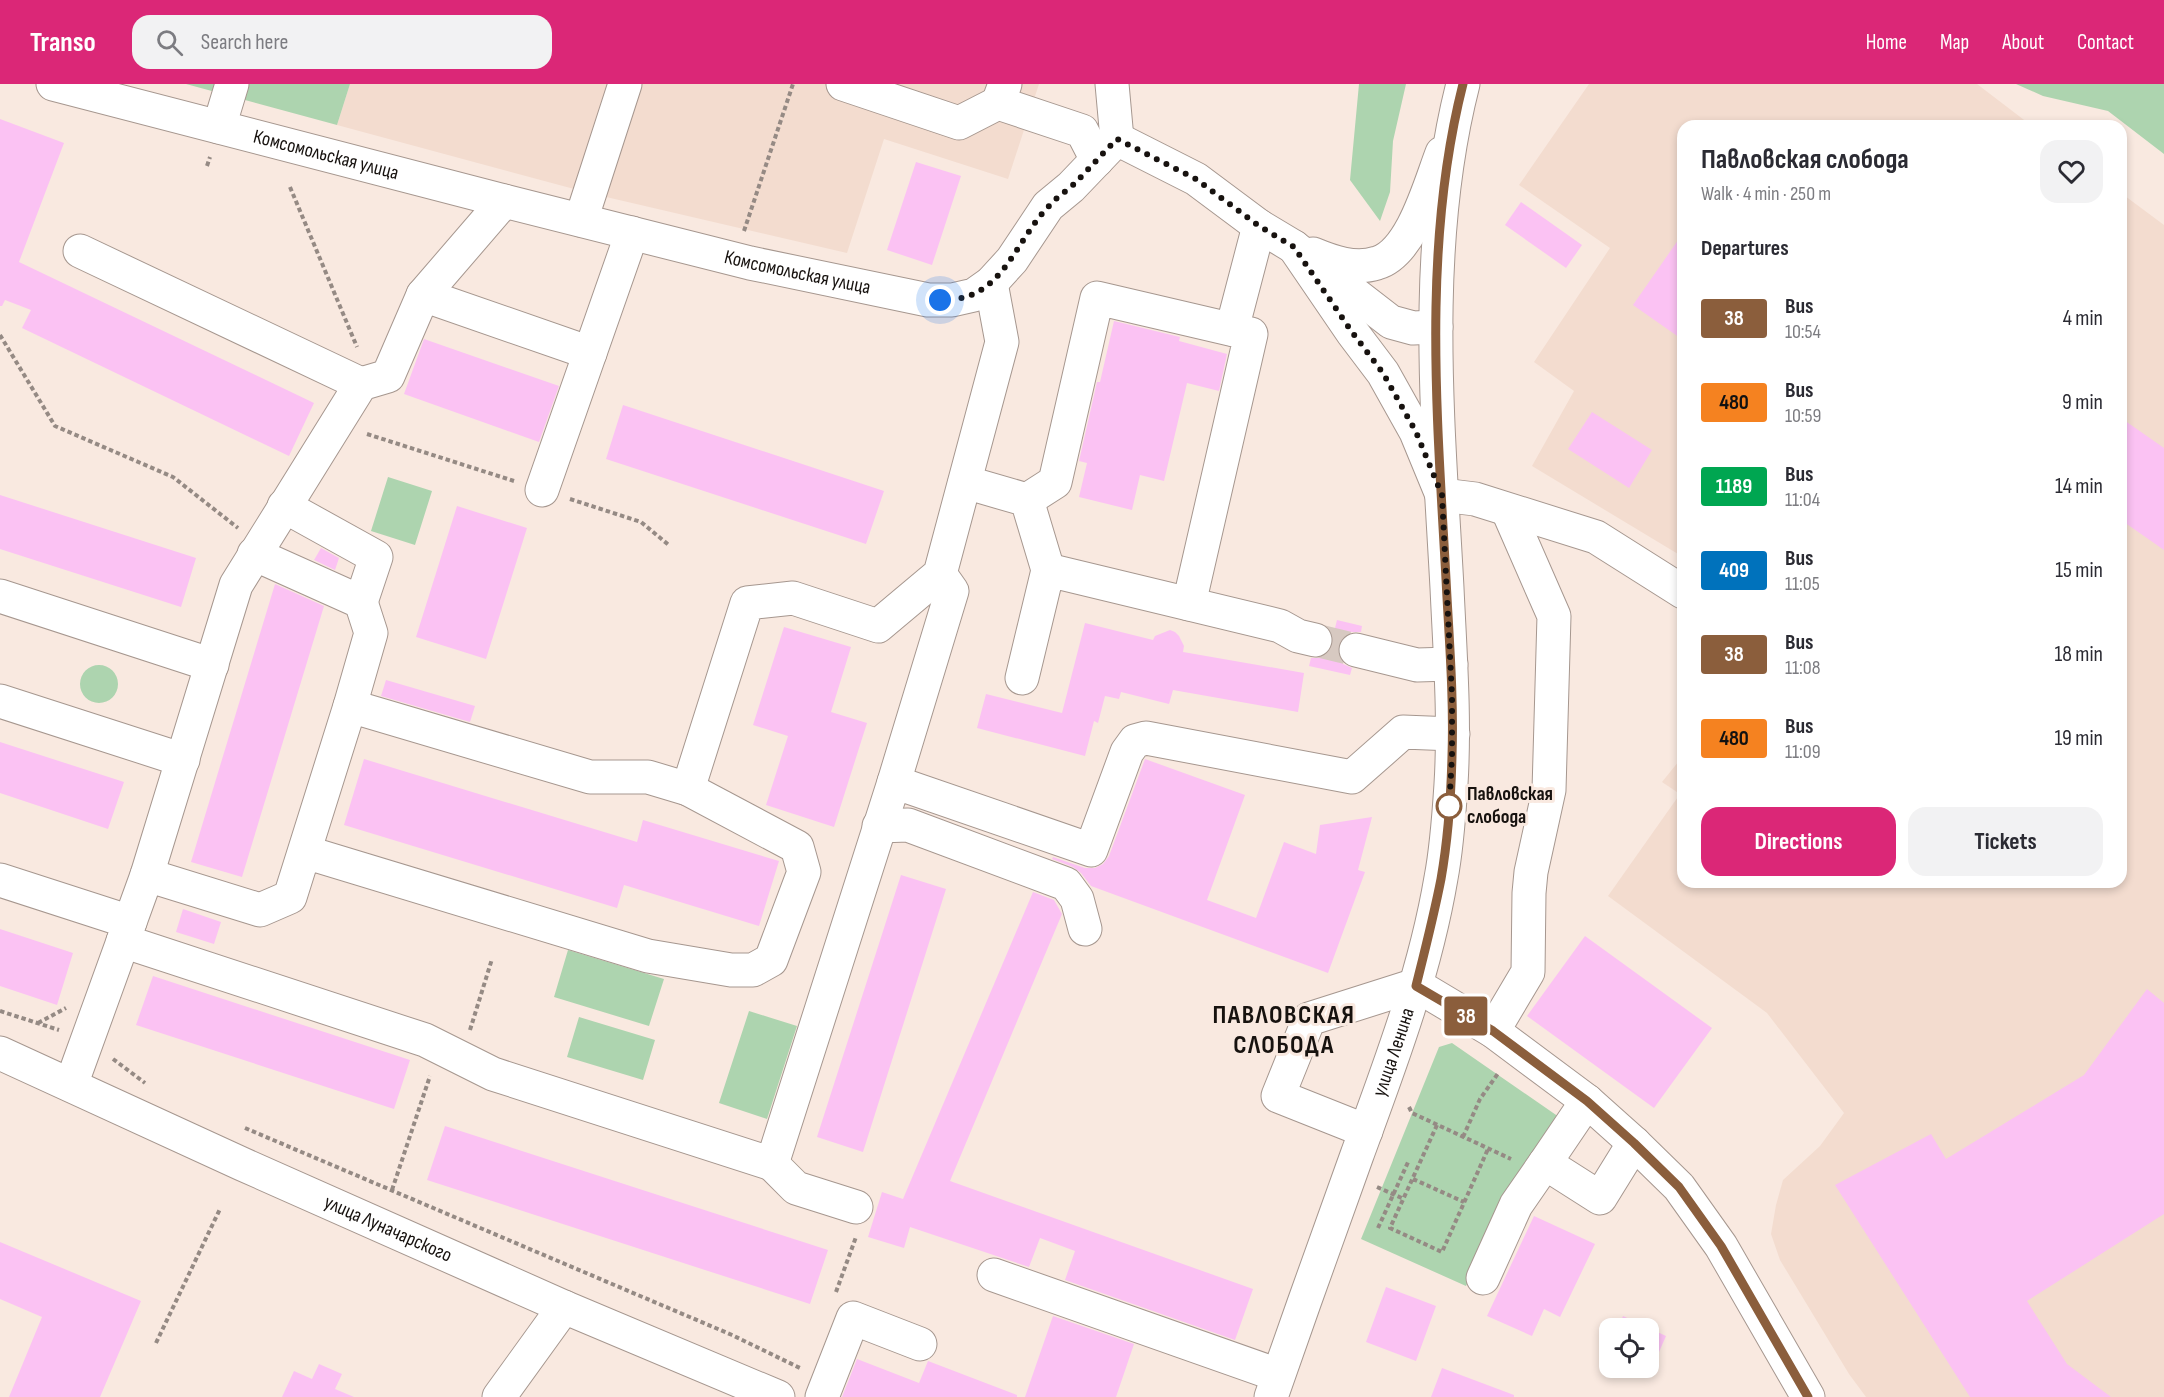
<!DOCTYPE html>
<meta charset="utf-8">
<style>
:root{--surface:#fff;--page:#f2f2f3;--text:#2b2b33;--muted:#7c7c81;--accent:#db2777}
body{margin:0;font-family:"Sofia Sans Condensed",sans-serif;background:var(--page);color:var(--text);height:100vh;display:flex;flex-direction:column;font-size:22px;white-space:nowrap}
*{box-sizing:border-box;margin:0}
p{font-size:20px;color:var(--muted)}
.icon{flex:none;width:33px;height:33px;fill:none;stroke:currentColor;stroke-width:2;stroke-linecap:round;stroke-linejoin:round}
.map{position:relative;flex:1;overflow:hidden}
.details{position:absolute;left:1677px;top:36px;width:450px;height:768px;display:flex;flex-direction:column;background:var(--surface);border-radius:18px;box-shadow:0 3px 9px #0003}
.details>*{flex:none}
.badge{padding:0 12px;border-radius:4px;font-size:21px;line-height:39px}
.controls{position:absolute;left:1599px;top:1234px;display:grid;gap:12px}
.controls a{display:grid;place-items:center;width:60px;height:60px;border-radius:12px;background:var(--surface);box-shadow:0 3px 9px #0003;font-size:30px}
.you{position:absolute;width:30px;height:30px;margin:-15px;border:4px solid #fff;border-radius:50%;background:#1a73e8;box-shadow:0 0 0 9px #1a73e833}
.map>.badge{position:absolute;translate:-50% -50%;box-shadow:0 0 0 3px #fff}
h2{padding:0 24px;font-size:22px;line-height:54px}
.round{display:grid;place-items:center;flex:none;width:63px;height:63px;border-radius:18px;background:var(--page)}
.head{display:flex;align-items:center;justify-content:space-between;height:102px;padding:0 24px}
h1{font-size:28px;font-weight:700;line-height:45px}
.cta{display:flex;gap:12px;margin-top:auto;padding:12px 24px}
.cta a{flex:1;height:69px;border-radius:18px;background:var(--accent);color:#fff;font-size:24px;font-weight:700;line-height:69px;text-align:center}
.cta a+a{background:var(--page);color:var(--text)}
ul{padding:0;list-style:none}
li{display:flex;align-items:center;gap:18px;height:84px;padding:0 24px}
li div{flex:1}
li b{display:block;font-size:22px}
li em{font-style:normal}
li .badge{min-width:66px;font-weight:700;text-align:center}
header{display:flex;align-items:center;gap:36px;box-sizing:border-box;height:84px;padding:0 30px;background:var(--accent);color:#fff}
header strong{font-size:28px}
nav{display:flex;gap:33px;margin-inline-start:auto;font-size:21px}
.search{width:420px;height:54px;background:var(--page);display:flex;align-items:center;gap:15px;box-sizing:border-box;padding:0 21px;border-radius:18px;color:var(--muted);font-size:22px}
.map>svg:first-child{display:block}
.built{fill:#f3dccf}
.green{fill:#add4af}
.building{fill:#fbc2f3}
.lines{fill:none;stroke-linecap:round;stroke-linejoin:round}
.minor-tunnel{stroke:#d7c9c1;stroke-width:33;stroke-dasharray:33 16;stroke-linecap:butt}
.minor-casing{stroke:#a6978f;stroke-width:35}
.major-casing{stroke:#a6978f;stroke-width:35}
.path{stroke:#958a84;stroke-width:4;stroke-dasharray:4.5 3;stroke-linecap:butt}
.minor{stroke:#fff;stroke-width:33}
.major{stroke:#fff;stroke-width:33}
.line-casing{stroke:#fff;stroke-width:14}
.line{stroke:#8b5e3c;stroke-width:9}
.walk{stroke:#17120f;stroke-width:6;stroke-dasharray:0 10.8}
.stop-dot{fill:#fff;stroke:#8b5e3c;stroke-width:3}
.labels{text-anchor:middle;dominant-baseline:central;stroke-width:6;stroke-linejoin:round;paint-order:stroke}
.street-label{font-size:20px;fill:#17120f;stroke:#f9e9e0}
.stop-label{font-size:20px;font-weight:bold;fill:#17120f;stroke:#f9e9e0;text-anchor:start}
.district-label{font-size:26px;font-weight:bold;letter-spacing:1.5px;fill:#17120f;stroke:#f9e9e0}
</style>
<header>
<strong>Transo</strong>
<div class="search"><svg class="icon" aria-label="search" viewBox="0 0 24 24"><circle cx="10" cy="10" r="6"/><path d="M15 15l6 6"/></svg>Search here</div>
<nav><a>Home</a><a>Map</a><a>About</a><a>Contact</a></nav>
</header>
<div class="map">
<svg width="2164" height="1313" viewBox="0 0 2164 1313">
<rect width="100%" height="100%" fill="#f9e9e0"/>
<path class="built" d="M 350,0 L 1039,0 L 1008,95 L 884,55 L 847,169 L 589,109 L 337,41 Z
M 1589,0 L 1977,0 L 2032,42 L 1683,42 L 1683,473 L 1532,382 L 1574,307 L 1534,278 L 1610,164 L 1519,101 Z
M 2121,109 L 2164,141 L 2164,1313 L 1866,1313 L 1849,1290 L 1780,1176 L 1771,1150 L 1776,1121 L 1783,1096 L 1820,1062 L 1844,1029 L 1767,929 L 1608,812 L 1680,710 L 1662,698 L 1683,672 L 1683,798 L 2121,798 Z"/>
<path class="green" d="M 186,0 L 350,0 L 337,41 Z
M 1359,0 L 1406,0 L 1393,57 L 1390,108 L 1380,137 L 1350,96 Z
M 2016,0 L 2164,0 L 2164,70 L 2108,27 L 2043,12 Z
M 388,393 L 432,407 L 415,461 L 371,447 Z
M80 600a19 19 0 1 1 38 0a19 19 0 1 1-38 0Z
M 568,866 L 664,895 L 649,942 L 554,913 Z
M 749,927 L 797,942 L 767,1035 L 719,1019 Z
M 579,933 L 655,956 L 643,996 L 567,973 Z
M 1452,959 L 1559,1033 L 1511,1104 L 1466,1202 L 1361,1155 L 1439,963 Z"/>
<path class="building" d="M 0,35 L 64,59 L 19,178 L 314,319 L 289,372 L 22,244 L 31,226 L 5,216 L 2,222 L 0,222 Z
M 916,78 L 961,92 L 932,181 L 887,166 Z
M 1521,118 L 1582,161 L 1566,184 L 1505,141 Z
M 1683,149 L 1683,256 L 1633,221 Z
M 1114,237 L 1180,253 L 1179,257 L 1227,270 L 1219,307 L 1187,299 L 1164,397 L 1140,391 L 1132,426 L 1079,413 L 1087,379 L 1079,377 L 1097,298 L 1100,298 Z
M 424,255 L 559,302 L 539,358 L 404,310 Z
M 623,321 L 884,407 L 866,460 L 606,375 Z
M 1592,328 L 1652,366 L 1629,404 L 1568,365 Z
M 2121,334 L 2164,364 L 2164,466 L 2121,436 Z
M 0,411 L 196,474 L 181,523 L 0,465 Z
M 457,422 L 527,444 L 486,575 L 416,553 Z
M 321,464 L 339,474 L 335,486 L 314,476 Z
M 275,500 L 324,522 L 242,793 L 191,778 Z
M 1337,536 L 1362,542 L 1361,548 L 1350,548 L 1342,553 L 1338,561 L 1338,572 L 1343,580 L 1352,584 L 1350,591 L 1309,582 L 1311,574 L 1321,574 L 1329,568 L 1333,560 L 1331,547 L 1334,548 Z
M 1085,539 L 1153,556 L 1155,552 L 1170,546 L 1175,548 L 1179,552 L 1184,562 L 1183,568 L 1304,589 L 1298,628 L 1173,606 L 1169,620 L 1121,608 L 1119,615 L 1105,612 L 1098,639 L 1094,637 L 1085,672 L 977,644 L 986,610 L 1062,629 Z
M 784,543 L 851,563 L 831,628 L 867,639 L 834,743 L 766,721 L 788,652 L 753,641 Z
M 386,596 L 475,622 L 470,638 L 381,612 Z
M 0,658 L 124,698 L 108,745 L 0,709 Z
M 364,675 L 637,758 L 643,736 L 779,777 L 759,842 L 624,801 L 617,824 L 344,741 Z
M 1145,675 L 1245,711 L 1207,816 L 1256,834 L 1284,758 L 1316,770 L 1320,741 L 1372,733 L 1358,786 L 1365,788 L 1328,889 L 1091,802 L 1081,789 L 1073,783 L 1052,775 L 1053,773 L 1085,784 L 1095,784 L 1103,780 L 1109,772 Z
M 901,791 L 946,805 L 863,1068 L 817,1053 Z
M 1033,808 L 1054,816 L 1062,830 L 950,1097 L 1253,1205 L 1235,1256 L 1065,1196 L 1075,1167 L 1040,1154 L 1029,1183 L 910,1143 L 904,1164 L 868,1153 L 882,1108 L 903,1115 Z
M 183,825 L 221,838 L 214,860 L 176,848 Z
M 0,845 L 73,869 L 57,921 L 0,902 Z
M 1585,852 L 1712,944 L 1654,1024 L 1527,932 Z
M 153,892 L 410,976 L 394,1025 L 136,941 Z
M 2147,905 L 2164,919 L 2164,1130 L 2027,1217 L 2067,1280 L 2111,1313 L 1970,1313 L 1835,1101 L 1931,1050 L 1946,1075 L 2084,991 Z
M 445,1042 L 828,1166 L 810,1220 L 427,1096 Z
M 1534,1132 L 1595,1160 L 1560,1233 L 1544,1225 L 1532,1252 L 1487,1232 Z
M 0,1158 L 141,1217 L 100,1313 L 9,1313 L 42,1233 L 0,1215 Z
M 1386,1203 L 1436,1222 L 1416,1277 L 1366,1258 Z
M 1053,1232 L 1134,1260 L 1116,1313 L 1025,1313 Z
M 1623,1232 L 1666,1252 L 1652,1284 L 1648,1282 L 1648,1245 L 1618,1245 Z
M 857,1275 L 919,1299 L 928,1277 L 1017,1311 L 1017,1313 L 842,1313 Z
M 319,1280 L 342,1290 L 335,1305 L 354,1313 L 282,1313 L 294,1287 L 312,1295 Z
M 1442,1284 L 1514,1311 L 1514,1313 L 1431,1313 Z"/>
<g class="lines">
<path class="minor-tunnel" d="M 1315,556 L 1356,566"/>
<g class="minor-casing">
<g id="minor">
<path id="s1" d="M 53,0 L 504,117 L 750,179 L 928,216 L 952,216 L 974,211 L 991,199 L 1012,176 L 1048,122 L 1071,103 L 1117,55"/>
<path d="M 843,0 L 959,39 L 998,19"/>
<path d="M 1005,0 L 998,19 L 1082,47 L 1097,76"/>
<path d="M 1112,0 L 1117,55"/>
<path d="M 219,43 L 232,0"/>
<path d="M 1117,55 L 1196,95 L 1259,142 L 1294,163 L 1391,238 L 1413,244 L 1436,243"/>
<path d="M 581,136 L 625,0"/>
<path d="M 1294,163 L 1352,248 L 1383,289 L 1416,348 L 1442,411 L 1475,415 L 1596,453 L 1683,508"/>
<path d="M 80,167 L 361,300"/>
<path d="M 1313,170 C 1332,178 1355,186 1377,179 C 1412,169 1430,100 1442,69"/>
<path d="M 423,211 L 590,269"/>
<path d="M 1232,245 L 1259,142"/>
<path d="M 965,398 L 1027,416 L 1048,486"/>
<path d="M 542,406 L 632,149"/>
<path d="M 1027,416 L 1055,398 L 1097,214 L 1251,250 L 1189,520"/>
<path d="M 284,422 L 376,473 L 361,518"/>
<path d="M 254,470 L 361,518 L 371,549 L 350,622"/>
<path d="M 0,512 L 212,581"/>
<path d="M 1356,566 L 1417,581 L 1451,580"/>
<path d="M 1022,594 L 1048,486 L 1280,542 L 1298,552 L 1315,556"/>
<path d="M 0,617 L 183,676"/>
<path d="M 894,698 L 952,507 L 940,490"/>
<path d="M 688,705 L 747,519 L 793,514 L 878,542 L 940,490 L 1002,258 L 991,199"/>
<path d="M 879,742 L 908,741 L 1066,800 L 1077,815 L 1085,845"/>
<path d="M 147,791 L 260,826 L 290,813 L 350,622 L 590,693 L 648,693 L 688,705 L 797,763 L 804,788 L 771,876 L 753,886 L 731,886 L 648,872 L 305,768"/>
<path d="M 0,796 L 130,838"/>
<path d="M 123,857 L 425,956 L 493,990 L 772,1080 L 894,698 L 1091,766 L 1127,668 L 1135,657 L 1146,654 L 1352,693 L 1403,648 L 1453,650"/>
<path d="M 1493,947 L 1528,888 L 1529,809 L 1531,788 L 1549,706 L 1554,532 L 1508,427"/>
<path id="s2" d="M 0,969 L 242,1080 L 564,1223 L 778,1313"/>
<path d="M 71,1001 L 147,791 L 236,501 L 361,300 L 388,292 L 423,211 L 504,117"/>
<path d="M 1587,1017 L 1545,1079 L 1600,1114 L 1634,1059"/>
<path d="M 1366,1047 L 1278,1012 L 1309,935 L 1416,901 L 1493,947 L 1587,1017 L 1634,1059 L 1679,1103 L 1721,1162 L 1808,1313"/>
<path d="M 772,1080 L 796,1104 L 856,1123"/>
<path d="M 994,1191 L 1278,1291"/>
<path d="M 1483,1194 L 1516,1121 L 1545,1079"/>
<path d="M 499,1313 L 564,1223"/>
<path d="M 822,1313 L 853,1234 L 920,1260"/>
</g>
</g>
<g class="major-casing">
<g id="major">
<path id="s3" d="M 1271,1313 C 1299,1232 1328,1152 1357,1071 C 1390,981 1425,889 1441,794 C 1447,763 1449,731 1451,700 C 1455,634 1450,569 1447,504 C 1438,337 1421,164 1463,0"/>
</g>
</g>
<path class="path" d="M 207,82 L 210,73
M 290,103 L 357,263
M 744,147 L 793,0
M 0,251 L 55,342 L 173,393 L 238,444
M 367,350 L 514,397
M 570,415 L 641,438 L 670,462
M 0,927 L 59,946
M 38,939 L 66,924
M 470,946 L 492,875
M 113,975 L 145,999
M 1409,1023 L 1412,1029 L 1511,1075
M 1437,1041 L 1390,1144 L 1442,1168 L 1488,1065
M 245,1044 L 732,1251 L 802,1285
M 1463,1053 L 1480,1015 L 1499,988
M 1413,1095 L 1464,1118
M 1377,1103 L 1404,1115
M 392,1106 L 430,992
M 1378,1144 L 1409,1076
M 836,1208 L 856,1153
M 156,1259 L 220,1125"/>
<use href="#minor" class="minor"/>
<use href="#major" class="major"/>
</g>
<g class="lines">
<g class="line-casing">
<path id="line" d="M 1463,0 C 1422,161 1437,331 1446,495 C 1449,554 1454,613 1452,672 C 1451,713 1448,755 1441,795 C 1434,831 1425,866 1416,902 L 1493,947 L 1587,1017 L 1634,1059 L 1679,1103 L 1721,1162 L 1808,1313"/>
</g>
<use href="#line" class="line"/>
<path class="walk" d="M 940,216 C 1003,218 1013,159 1049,122 C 1056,114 1065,108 1073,101 C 1088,86 1102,70 1117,55 L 1196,95 L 1259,142 L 1294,163 L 1352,248 L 1383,289 L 1416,348 L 1442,411 L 1452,612 L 1452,673 L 1449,725 L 1449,722"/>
</g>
<circle class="stop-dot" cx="1449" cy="722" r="12"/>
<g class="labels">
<g class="street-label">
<text stroke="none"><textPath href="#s1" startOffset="282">Комсомольская улица</textPath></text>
<text stroke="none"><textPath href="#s1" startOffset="768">Комсомольская улица</textPath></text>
<text stroke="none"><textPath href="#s3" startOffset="366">улица Ленина</textPath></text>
<text stroke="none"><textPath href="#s2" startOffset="426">улица Луначарского</textPath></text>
</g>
<g class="stop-label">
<text x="1467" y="710">Павловская<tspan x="1467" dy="23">слобода</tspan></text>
</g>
<g class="district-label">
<text x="1284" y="931">ПАВЛОВСКАЯ<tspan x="1284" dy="30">СЛОБОДА</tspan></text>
</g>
</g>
</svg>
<div class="controls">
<a><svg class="icon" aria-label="locate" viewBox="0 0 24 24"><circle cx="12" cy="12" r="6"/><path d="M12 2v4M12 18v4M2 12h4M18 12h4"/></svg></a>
</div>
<div class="you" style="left:940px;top:216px"></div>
<b class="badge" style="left:1466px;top:932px;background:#8b5e3c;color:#fff">38</b>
<section class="details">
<div class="head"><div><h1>Павловская слобода</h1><p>Walk · 4 min · 250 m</p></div><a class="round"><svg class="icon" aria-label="heart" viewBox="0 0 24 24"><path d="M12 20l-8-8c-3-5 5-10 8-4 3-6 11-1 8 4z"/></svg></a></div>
<h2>Departures</h2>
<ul>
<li><span class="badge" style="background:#8b5e3c;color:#fff">38</span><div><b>Bus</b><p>10:54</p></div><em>4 min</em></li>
<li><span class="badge" style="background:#f58220;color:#111">480</span><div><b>Bus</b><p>10:59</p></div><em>9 min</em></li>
<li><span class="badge" style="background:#00a651;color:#fff">1189</span><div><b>Bus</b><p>11:04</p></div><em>14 min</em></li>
<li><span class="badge" style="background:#0072bc;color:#fff">409</span><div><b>Bus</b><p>11:05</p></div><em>15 min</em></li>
<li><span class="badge" style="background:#8b5e3c;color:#fff">38</span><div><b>Bus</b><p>11:08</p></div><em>18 min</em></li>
<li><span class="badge" style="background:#f58220;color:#111">480</span><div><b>Bus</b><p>11:09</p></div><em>19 min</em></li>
</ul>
<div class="cta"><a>Directions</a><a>Tickets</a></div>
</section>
</div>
